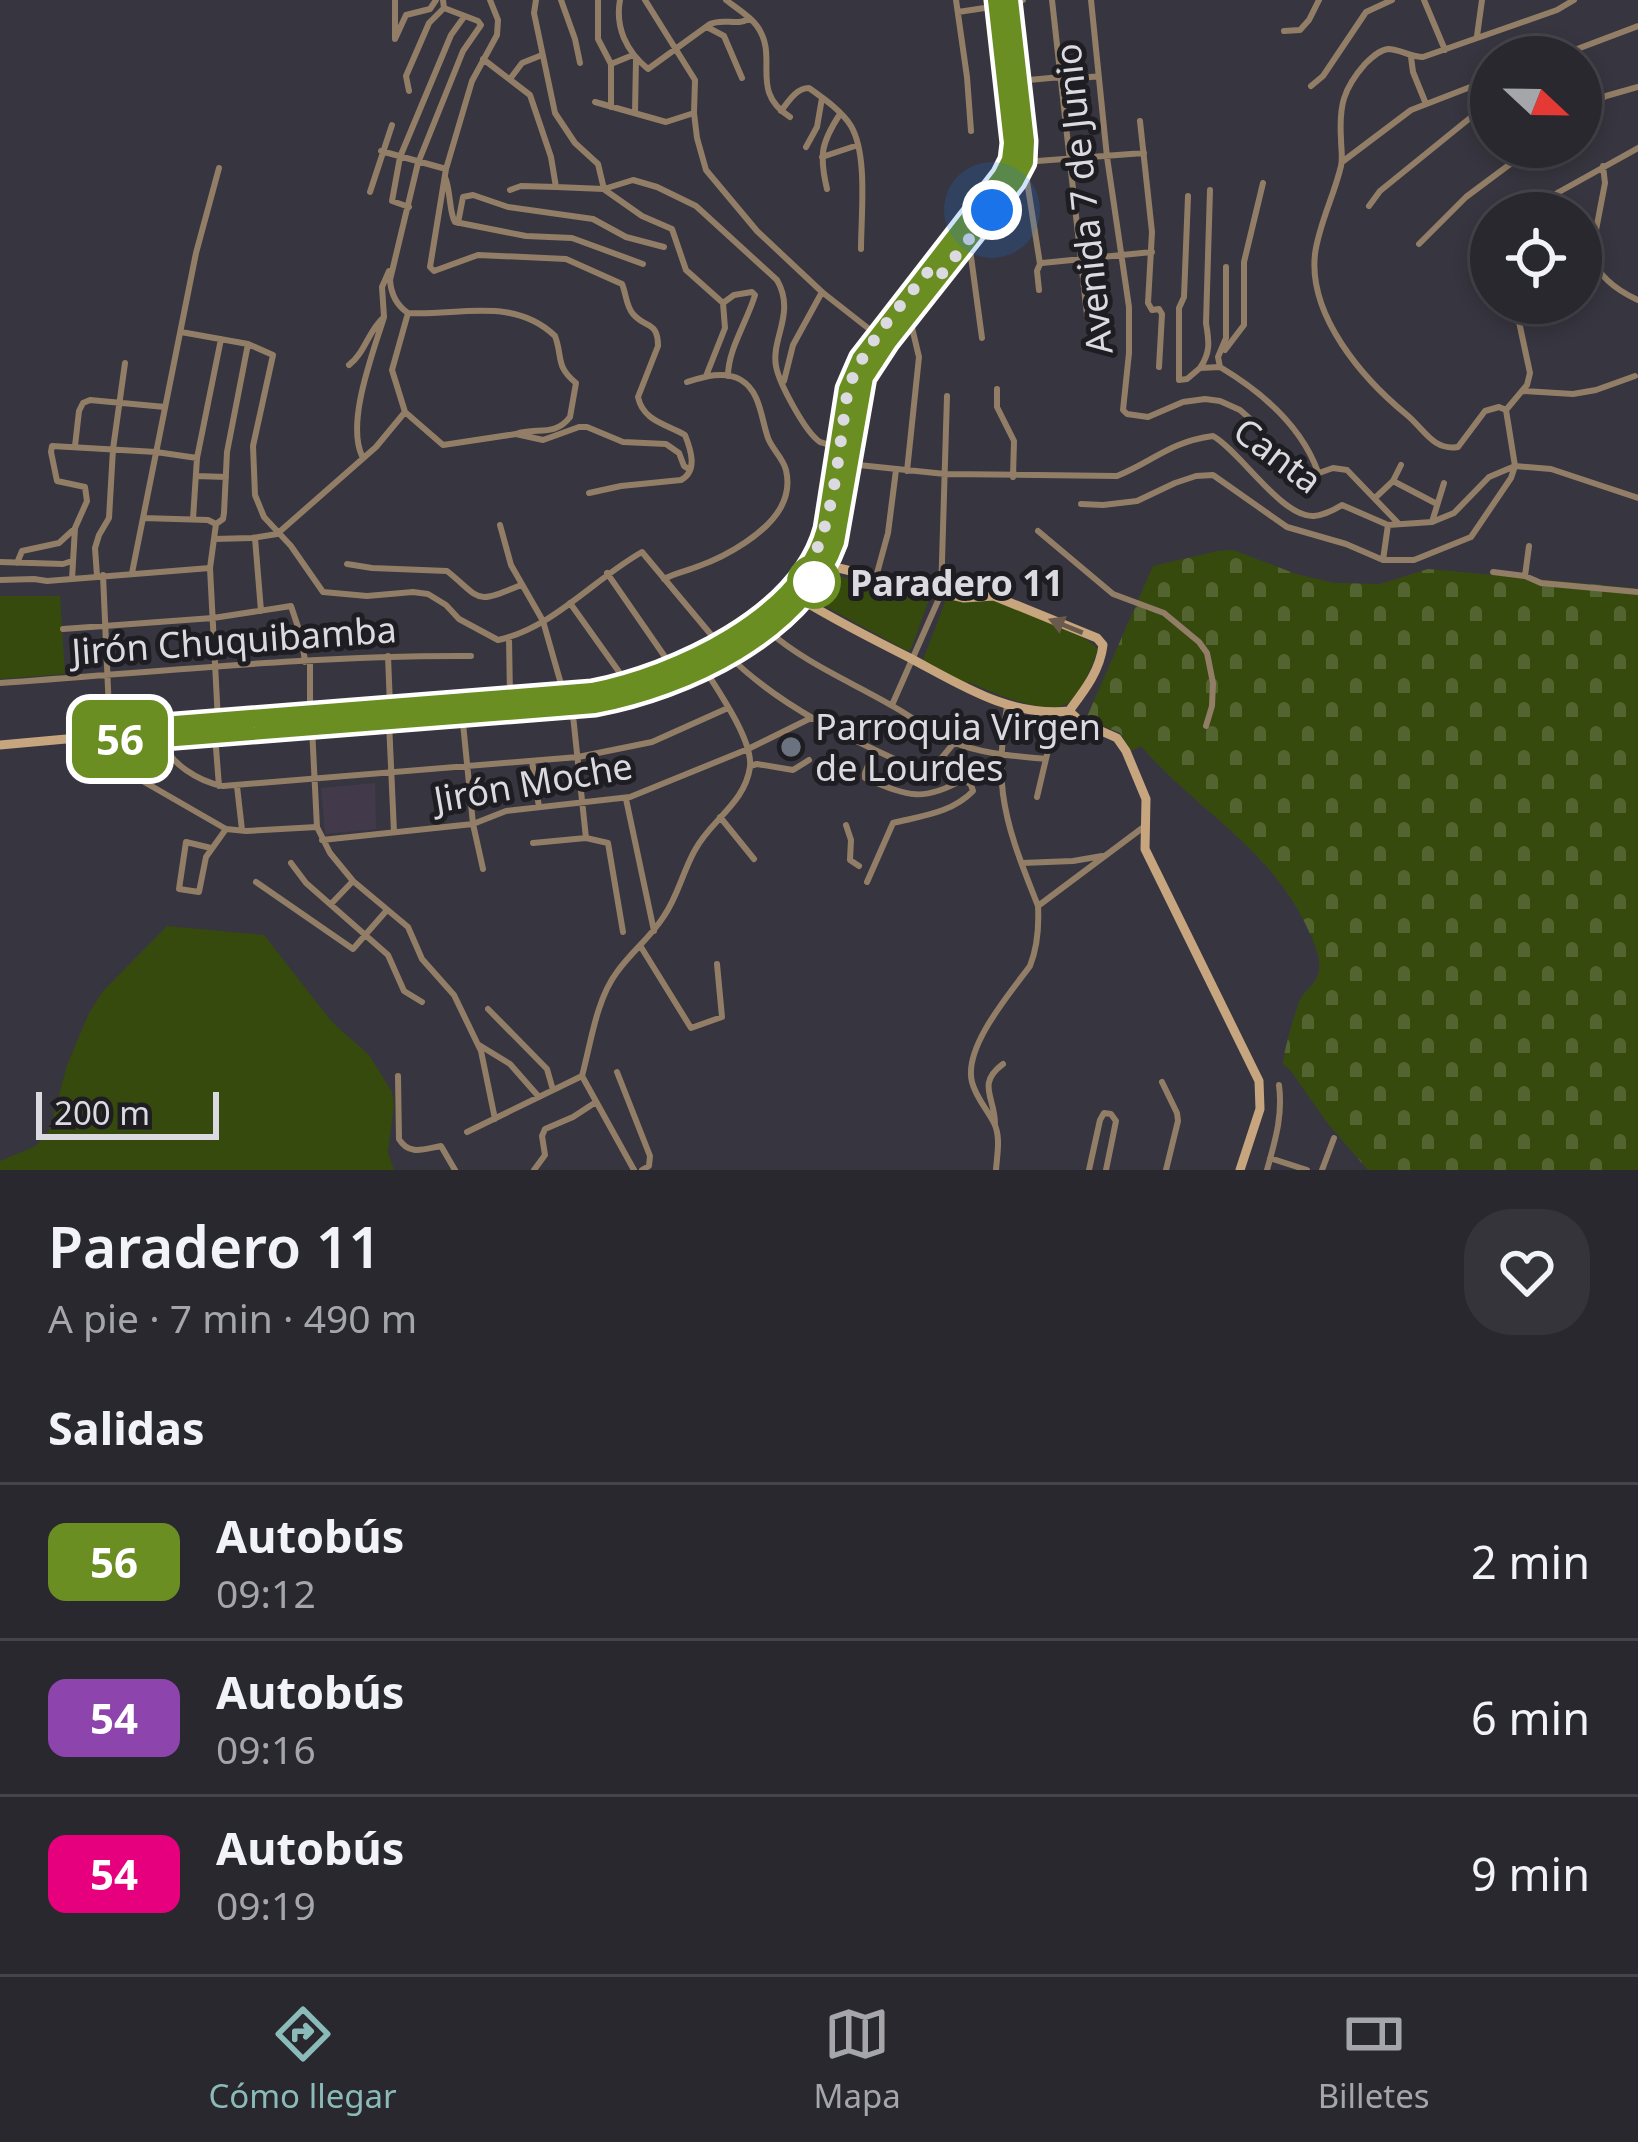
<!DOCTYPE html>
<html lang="es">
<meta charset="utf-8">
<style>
:root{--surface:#29282f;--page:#35343b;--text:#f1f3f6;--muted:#a5a6aa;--line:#45444b;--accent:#8bbbb9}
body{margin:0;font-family:"Noto Sans",sans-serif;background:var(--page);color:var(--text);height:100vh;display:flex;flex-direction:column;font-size:45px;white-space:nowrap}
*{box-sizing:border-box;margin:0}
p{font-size:39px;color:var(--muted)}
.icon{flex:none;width:66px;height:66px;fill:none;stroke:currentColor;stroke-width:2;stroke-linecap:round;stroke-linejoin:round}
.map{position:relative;height:1170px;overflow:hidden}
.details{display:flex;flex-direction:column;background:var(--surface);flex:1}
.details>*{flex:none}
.badge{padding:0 24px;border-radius:18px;font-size:42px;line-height:78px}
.needle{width:78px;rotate:112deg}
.controls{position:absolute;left:1470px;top:36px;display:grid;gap:24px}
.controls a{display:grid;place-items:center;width:132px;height:132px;border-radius:50%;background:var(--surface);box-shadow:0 6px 18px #0003,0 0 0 3px var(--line);font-size:60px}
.scale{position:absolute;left:36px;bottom:30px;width:183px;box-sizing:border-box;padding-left:12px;border:6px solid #dbdae0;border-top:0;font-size:33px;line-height:42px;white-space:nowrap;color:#dbdae0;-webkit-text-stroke:9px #1e1d22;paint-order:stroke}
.you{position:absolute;width:60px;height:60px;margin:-30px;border:9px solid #fff;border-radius:50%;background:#1a73e8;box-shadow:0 0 0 18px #1a73e833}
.map>.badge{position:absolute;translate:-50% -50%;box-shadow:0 0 0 6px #fff}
h2{padding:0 48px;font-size:45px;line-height:108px}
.round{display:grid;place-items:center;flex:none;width:126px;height:126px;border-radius:48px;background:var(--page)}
.summary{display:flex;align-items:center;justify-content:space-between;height:204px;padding:0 48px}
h1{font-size:57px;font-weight:600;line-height:90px}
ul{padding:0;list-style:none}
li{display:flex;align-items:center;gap:36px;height:156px;padding:0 48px;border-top:3px solid var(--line)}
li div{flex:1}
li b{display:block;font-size:45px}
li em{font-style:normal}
li .badge{min-width:132px;font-weight:700;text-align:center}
.menu{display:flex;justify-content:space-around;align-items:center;height:168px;border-top:3px solid var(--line);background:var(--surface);font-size:33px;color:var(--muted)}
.menu a{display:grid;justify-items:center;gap:6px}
.menu .on{color:var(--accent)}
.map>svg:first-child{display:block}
.education{fill:#423a4b}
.green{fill:#374a0e}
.cemetery{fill:url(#cemetery-stones)}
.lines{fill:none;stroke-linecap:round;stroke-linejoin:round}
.minor{stroke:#927e66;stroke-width:6}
.secondary{stroke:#c6a57f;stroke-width:9}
.oneway{fill:#6a5a4c}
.line-casing{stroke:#fff;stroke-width:27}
.line{stroke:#6b8e23;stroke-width:18}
.walk{stroke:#dbdae0;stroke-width:12;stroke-dasharray:0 21.6}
.stop-dot{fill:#fff;stroke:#6b8e23;stroke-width:6}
.worship-dot{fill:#6b7280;stroke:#1e1d22;stroke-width:4.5}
.labels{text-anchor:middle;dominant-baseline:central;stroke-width:10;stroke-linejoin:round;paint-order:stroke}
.street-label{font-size:36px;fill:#dbdae0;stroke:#1e1d22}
.stop-label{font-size:36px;font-weight:bold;fill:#dbdae0;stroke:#1e1d22;text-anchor:start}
.poi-label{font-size:36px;fill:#dbdae0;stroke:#1e1d22;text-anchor:start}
</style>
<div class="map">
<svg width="1638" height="1170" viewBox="0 0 1638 1170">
<defs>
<pattern id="cemetery-stones" width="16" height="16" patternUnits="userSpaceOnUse" patternTransform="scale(3)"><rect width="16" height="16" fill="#374a0e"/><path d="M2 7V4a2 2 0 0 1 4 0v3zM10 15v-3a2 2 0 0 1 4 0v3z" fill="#536431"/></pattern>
</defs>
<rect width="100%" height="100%" fill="#37353f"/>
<path class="education" d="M 375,783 L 376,829 L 325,834 L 321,788 Z"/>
<path class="green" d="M 828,574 L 930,597 L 911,649 L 907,651 L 814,600 L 814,595 Z
M 0,596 L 60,596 L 65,674 L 0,679 Z
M 786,597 L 792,603 L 736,646 L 666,679 L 620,694 L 563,703 L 364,716 L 364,714 L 586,697 C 633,689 696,669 737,642 C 755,630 770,612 786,597 Z
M 947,597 C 962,604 978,600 994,601 C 1016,604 1084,633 1098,649 C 1092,666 1084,688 1071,701 C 1050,720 990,691 968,682 L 966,684 L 923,660 Z
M 167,926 L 264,935 L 332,1022 L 369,1055 L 392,1092 L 394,1105 L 388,1152 L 394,1170 L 0,1170 L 0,1161 L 36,1146 L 50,1129 L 67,1065 L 89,1013 L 103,991 Z"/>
<path class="cemetery" d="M 1233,550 L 1296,574 L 1335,583 L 1380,584 L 1428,569 L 1634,588 L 1638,594 L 1638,1170 L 1368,1170 L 1328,1124 L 1291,1071 L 1283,1064 C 1284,1049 1294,1016 1299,1002 C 1304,990 1316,985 1319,972 C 1321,959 1316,948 1311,936 C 1273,848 1200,814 1141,746 L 1131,751 L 1120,733 L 1086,719 L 1153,566 L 1217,551 Z"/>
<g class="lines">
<path class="minor" d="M 395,0 L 395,39 L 406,15 L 430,9 L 436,0
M 490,0 L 498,20 L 497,35 L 472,81 L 446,169 L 430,267 L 434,271 L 478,255 L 566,259 L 622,284 C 626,293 626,306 633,314 C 646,329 658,321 658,346 L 638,397 C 643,421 666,424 685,435 C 691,450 698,471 681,480 L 621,486 L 589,493
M 536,0 L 534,13 L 555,113 L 575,143 L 598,164 L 604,189
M 561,0 L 575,39 L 580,63
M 598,0 L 598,39 L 611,64 L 611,107
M 620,0 C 615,27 626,51 648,69 L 710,24 C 723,18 737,26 749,19
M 645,0 L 695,80 L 694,113 L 697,138 L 706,170 L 757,231 L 822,292 L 878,336
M 726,0 C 736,8 750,16 757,26 C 780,58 748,90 790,117
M 956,0 L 967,77 L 971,131
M 1052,0 L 1087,315
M 1091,0 L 1107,157 L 1129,307 L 1129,353 L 1123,410 L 1127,414 L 1148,417 L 1183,402 L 1205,399 L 1220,401 L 1240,410 L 1256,424 L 1272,454 L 1295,477 L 1302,479 L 1333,468 L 1347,470 L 1399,524
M 1424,0 L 1445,50
M 1009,3 L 1023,0
M 958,12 L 998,6
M 707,27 L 724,36 L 742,78
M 1284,31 L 1300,30 L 1309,20 L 1319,0
M 1477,36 L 1482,0
M 1411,57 L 1413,72 L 1426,104
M 1556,57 L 1638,26
M 483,59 L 530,95 L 551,157 L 556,187 L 604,189 L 633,180 L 657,187 L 696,206 L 777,280 C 796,313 771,338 776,366 C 779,383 805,432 820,442 C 821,442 837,448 838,448
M 611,64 L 633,55
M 510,79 L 522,63 L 542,55
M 1018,81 L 1061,77
M 1061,81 L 1098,76
M 1311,86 L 1323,76 L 1366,12 L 1392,0
M 409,91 L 406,76 L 429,23 L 444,8 L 443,0
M 595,102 L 666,122 L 694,113
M 781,111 C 788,102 796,88 809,88 C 823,98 842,111 851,126 C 868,155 861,215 861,249
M 1581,111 L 1606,96 L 1638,87
M 635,113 L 636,59
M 1140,121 L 1152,232 L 1148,303 L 1152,310 L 1159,309 L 1162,314 L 1159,367
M 806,147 L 817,127 L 822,98
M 381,151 L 446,169
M 822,157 L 858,145
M 1342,162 L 1411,110 L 1491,79
M 1603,166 L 1605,183 L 1591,256 C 1599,277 1618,291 1638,300
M 445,177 C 451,191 449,213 455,222 L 526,236 L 572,238 L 643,264
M 827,189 C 819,155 821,143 840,114
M 510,190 L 521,186 L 556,187
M 605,190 L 642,216 L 672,229 L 686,270 L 723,303 L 725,328 L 706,376
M 1210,190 L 1206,323 C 1209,341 1211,352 1200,368 L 1220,367
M 370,192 L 392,125
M 1188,196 L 1184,297 L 1179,308 L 1179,380 L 1187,379 L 1200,368
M 1369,206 L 1380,191 L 1491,101
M 409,207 L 392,201 L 400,157 L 451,35 L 464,17
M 1531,213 L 1559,192 L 1638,148
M 458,223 L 463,197 L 473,195 L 508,207 L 593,219 L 626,237 L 664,247
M 969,242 L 982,338
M 1419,244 L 1466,197 L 1533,147
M 1486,248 L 1491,244
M 1042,263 L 1152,252
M 1226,267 L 1226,338 L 1218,357 L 1220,367 C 1262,392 1301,425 1318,472
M 1039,290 L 1037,271 L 1040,264 L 1024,162 L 1144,153
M 723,303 L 734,295 L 752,292 L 755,295 C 747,322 728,349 728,376
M 408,313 C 396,305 391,294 390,280 L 418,163 L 463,51 L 481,25 L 478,21 L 444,8
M 181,332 L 248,344 L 273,355 L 253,446 L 255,495 L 264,517 L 291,546 L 323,592 L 367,596 L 413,592 L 428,594 L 446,605 L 459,619 L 498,640 C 553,628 594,579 642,552 L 718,643
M 1225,350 L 1244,325 L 1244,262 L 1263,183
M 349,365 C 365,353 368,331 384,317 L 382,287 L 389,271
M 784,381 L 793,345 L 822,292
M 997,389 L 997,407 L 1014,441 L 1013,477
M 1522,391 L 1573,394 L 1596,390 L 1635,376
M 1506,410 L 1527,385 L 1530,373 L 1515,303
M 516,434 C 536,427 555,437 570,417 L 576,383 C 555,366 563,357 555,336 C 513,296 459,316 408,313 L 392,370 L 405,412 L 443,445 L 516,434 L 543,440 L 579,427 L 587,427 L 623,442 L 666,444 L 679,453 L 684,466 L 690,470
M 75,446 L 79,411 L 83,403 L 90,400 L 165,407
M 362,456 C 346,422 373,353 384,317
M 849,464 L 945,474 L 1117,476 C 1154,461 1169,442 1213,436 C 1241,452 1282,518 1314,516 C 1323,515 1334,510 1342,505 L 1388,525 L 1432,522 L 1454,513 L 1489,477 L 1515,466 L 1551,469 L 1638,498
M 907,471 L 919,357 L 909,315
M 196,476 L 226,477
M 1393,481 L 1437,504
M 1375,498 L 1393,481 L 1401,465
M 1081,504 L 1103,505 L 1137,501 L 1175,483 L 1196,476 L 1213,475 L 1287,527 L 1346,544 L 1383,560 L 1414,560 L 1471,537 L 1511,478 L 1515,466 L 1506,410 L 1499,407 L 1485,411 L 1458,447 C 1433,451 1424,429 1407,415 C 1363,379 1308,316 1315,254 C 1319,224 1334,196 1341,166 C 1343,158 1341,148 1341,139 C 1339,106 1343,89 1365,64 C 1371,58 1379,50 1388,49 C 1399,49 1411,57 1423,57 L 1557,10 L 1574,0
M 143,518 L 208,520 L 216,524
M 193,519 L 197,458 L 221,339
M 1432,522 L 1444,483
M 500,525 L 511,565 L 543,621 L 563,691
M 1038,531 L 1113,594 L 1164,613 L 1199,642 L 1207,653 L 1213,683 L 1212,706 L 1206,726
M 255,538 L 261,611
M 214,539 L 252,538 L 277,534 L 376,447 L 405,412
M 1383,560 L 1388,525
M 0,562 L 63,564 L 72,561
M 17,563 L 22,551 L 59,543 L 72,531
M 347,564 L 372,568 L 447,571 C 483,600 473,605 521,585
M 1493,572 L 1525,576 L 1541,583 L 1638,592
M 132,573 L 196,253 L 219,168
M 607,573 L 672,667
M 103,575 L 110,734
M 97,576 L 95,548 L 99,535 L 109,518 L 113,449 L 125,363
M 1525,576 L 1529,546
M 876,577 L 888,533 L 896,470
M 72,579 L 75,528 L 87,501 L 85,487 L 57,481 L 51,452 L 52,446 L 156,452 L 197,458
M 664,579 C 675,573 687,571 699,566 C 727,556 767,533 781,507 C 787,496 789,483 786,470 C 783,458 772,449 768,438 C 761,419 761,392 741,380 C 725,370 703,377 687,382
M 0,580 L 34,579 L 47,581 L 210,568
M 570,603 L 627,683
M 63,629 L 213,618 L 291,606 L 302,639 L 305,662
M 767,630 C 806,664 852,682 896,708 C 915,719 933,733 953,742 C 981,754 1016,756 1046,759
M 509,638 L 510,697
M 728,655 C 782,709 852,740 921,771 L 934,767 L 954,743
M 388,656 L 390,706
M 0,683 C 157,672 314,655 471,656
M 892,705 L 941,594 L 947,396
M 572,706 L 586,838
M 310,713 L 310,662
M 462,713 L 473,824 L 483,869
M 218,721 L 210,568 L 216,524 L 223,519 L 224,513 L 227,452 L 248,344
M 389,722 L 394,832
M 312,728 L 317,827 L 330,853 L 353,881 L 408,927 L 422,959 L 454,995 L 481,1051 L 495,1119
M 215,735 L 219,786
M 99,736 L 106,759 L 113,764 L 226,829 L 246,831 L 317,827
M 163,739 C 167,763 200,782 223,786 L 578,757 L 652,742 L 728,708
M 532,761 L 539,807
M 750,766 L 757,764 L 793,770 L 809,760
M 237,786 L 242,830
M 1037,797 L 1057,712
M 626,799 L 654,931
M 720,817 L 754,859
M 846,825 L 851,840 L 850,860 L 859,866
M 322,840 L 473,824 L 506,811 L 630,797 L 748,749 L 811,718
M 533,843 L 586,838 L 608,843 L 623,932
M 211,848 L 186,842 L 179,889 L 199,892 L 206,857 L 226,829
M 291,863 L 306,883 L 388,955 L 404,991 L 422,1002
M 1022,863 L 1073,861 L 1102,856
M 256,882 L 353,949 L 387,910
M 867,882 L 893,823 C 921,816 952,813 973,791 L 971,785 L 964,779 C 922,803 908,796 865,778 L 865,773 L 874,750
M 331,904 L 353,881
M 1038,906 L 1145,826
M 641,947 L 691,1028 L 722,1017 L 717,964
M 488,1009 L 547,1069 L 553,1090
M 479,1045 L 510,1064 L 539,1097
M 617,1072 L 650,1156 L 649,1166 L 642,1170
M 398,1076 L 399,1139 C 409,1156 424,1149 441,1146 L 455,1170
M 582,1076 L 634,1170
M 1162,1082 L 1177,1113 L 1178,1121 L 1166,1170
M 995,1124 C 995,1097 976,1084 1003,1064
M 467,1132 L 582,1076 C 591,1043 596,1000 617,972 C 631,952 651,937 664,916 C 678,896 683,871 695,850 C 711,820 745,803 750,767 C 753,740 718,691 704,668
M 1270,1158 L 1307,1170
M 534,1170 L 545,1155 L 542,1136 L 545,1129 L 573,1117 L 596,1102
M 996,1170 C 997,1155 1001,1137 994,1123 C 987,1109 976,1098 972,1082 C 963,1047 1011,992 1030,966 C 1037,948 1039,925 1038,906 C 1024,870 1008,833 1003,794 C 999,764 1003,735 1007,706
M 1089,1170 L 1100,1120 L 1104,1113 L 1111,1114 L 1116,1121 L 1106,1170
M 1267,1170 C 1275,1141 1283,1116 1279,1085
M 1322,1170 L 1334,1138"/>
<path class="secondary" d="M 802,600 C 837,621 874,640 910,658 C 961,685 1009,717 1069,711 C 1084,691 1100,671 1103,645 L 1097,638 L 994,596 L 964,598 L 826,565
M 1069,711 L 1081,722 L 1117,738 L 1126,751 L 1146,799 L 1145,849 L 1259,1081 L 1260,1109 L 1240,1170
M 110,735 L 125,741 L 572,706 C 668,695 800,640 835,543 L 864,377 L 887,342 L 1014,181 L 1024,162 L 1025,141 L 1009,0
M 0,745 L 110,735 L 125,729 L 609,688 L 672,667 L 737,636 L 804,573 L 816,554 L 826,529 L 848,389 L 861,359 L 1008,168 L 1013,144 L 997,0"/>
</g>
<defs><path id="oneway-solid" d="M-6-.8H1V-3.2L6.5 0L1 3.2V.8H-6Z" transform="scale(3)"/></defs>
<use class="oneway" href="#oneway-solid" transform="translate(1066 626) rotate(-158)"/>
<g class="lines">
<g class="line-casing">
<path id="line" d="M 997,0 L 1013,143 L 1011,160 L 1003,176 L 861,359 L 848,389 L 826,529 C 802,618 675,676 592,692 L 125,729 L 110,735 L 125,741 L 595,704 C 685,687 802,633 835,542 L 864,377 L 887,342 L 1014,181 L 1024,162 L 1025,141 L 1009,0"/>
</g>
<use href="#line" class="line"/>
<path class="walk" d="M 814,582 L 804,573 C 835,529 839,443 848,389 C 865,343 901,306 931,268 L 940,276 L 992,210"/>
</g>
<circle class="stop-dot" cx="814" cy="582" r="24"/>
<circle class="worship-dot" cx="791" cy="747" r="12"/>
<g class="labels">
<g class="street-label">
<text transform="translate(1083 199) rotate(-96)">Avenida 7 de Junio</text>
<text transform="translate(1278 455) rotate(37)">Canta</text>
<text transform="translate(234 640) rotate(-4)">Jirón Chuquibamba</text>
<text transform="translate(533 782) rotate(-10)">Jirón Moche</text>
</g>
<g class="stop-label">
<text x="850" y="582">Paradero 11</text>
</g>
<g class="poi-label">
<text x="815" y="726">Parroquia Virgen<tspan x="815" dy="41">de Lourdes</tspan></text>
</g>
</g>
</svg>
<div class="controls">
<a><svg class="needle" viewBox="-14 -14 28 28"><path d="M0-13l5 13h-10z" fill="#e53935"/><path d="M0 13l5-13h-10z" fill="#a5a6aa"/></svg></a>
<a><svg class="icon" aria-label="locate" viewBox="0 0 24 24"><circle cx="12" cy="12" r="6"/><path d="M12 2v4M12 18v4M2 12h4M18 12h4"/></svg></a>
</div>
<div class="scale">200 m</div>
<div class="you" style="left:992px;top:210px"></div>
<b class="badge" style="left:120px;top:739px;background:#6b8e23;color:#fff">56</b>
</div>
<section class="details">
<div class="summary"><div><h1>Paradero 11</h1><p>A pie · 7 min · 490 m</p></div><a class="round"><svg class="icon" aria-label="heart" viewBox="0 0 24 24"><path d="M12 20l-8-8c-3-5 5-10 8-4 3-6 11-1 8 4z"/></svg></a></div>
<h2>Salidas</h2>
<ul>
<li><span class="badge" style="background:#6b8e23;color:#fff">56</span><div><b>Autobús</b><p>09:12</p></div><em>2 min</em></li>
<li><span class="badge" style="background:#8e44ad;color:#fff">54</span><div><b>Autobús</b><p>09:16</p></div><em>6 min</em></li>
<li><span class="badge" style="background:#e6007e;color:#fff">54</span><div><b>Autobús</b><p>09:19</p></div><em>9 min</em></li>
</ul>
</section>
<nav class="menu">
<a class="on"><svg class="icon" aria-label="directions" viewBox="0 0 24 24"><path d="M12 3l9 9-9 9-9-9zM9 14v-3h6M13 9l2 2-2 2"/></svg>Cómo llegar</a>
<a><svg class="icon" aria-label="map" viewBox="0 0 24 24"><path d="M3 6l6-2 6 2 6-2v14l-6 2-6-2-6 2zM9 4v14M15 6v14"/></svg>Mapa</a>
<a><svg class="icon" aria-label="tickets" viewBox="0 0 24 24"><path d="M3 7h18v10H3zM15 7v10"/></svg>Billetes</a>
</nav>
